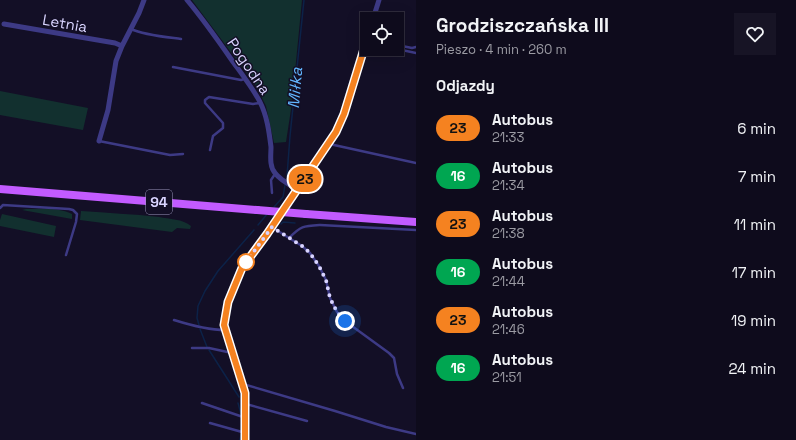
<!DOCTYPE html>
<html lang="pl">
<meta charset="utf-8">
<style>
:root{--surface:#0e0b1c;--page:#171425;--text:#f1f3f6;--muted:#9b9ba3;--line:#2e2b3b}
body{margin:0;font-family:"Space Grotesk",sans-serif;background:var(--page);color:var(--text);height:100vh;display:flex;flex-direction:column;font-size:15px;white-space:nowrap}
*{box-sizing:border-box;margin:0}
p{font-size:13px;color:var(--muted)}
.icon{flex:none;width:22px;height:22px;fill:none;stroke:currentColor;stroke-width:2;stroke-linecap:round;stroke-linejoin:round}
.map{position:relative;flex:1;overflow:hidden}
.panel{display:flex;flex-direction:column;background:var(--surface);width:380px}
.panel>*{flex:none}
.badge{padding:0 8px;border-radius:13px;font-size:14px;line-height:26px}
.tools{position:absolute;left:360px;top:12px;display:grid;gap:8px}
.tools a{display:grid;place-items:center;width:44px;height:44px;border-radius:0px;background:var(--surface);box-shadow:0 4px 16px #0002,0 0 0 1px var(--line);font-size:20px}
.you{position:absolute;width:20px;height:20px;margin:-10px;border:3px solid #fff;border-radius:50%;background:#1a73e8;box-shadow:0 0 0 6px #1a73e833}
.map>.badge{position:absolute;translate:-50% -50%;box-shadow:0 0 0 2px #fff}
h2{padding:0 20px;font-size:15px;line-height:36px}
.round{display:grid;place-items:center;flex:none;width:42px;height:42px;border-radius:0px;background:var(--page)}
.head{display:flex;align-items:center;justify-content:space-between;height:68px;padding:0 20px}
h1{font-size:19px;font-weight:700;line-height:30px}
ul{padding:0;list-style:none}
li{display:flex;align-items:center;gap:12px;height:48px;padding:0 20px}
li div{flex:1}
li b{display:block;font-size:15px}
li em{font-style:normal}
li .badge{min-width:44px;font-weight:700;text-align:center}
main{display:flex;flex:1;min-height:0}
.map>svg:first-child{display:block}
.green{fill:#12302f}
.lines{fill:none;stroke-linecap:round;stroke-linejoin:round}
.stream{stroke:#0c2248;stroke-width:1.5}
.service{stroke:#3d3a85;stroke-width:2.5}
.minor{stroke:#3d3a85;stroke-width:5}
.primary{stroke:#c25bff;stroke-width:8}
.primary-bridge{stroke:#c25bff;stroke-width:8}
.line-casing{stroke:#fff;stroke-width:9}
.line{stroke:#f58220;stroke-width:6}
.walk{stroke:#d9d4ff;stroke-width:4;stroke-dasharray:0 7.2}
.stop-dot{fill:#fff;stroke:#f58220;stroke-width:2}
.labels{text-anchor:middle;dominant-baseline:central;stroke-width:3;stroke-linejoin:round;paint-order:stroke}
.shield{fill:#130f26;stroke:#9e99be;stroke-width:1}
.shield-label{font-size:14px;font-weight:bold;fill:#d9d4ff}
.street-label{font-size:15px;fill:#d9d4ff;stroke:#130f26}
.water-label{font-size:16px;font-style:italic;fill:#62b6ff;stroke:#130f26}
</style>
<main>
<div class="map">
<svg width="416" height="440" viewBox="0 0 416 440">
<rect width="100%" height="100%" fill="#130f26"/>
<path class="green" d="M 192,0 L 302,0 L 292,103 L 286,142 L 274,143 L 266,106 L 256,86 Z
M 0,91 L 88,108 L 83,130 L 0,115 Z
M 26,209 C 41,209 58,207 72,214 L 72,219 L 22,210 Z
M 81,211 C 107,213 133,214 159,217 C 169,219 183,219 191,226 L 190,229 L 177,228 L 172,232 L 80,220 Z
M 2,214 L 56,226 L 54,237 L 0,226 L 0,220 Z"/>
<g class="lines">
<path class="stream" d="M 287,176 L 290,136 L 304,0
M 274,207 L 283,197 L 285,185
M 281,224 L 283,222 L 295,223
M 258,225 L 268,213
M 199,325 L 197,318 L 198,306 L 205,291 L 218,271 L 254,230
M 200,329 L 207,347
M 209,350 L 239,397
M 238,403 L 241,414
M 241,431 L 242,418
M 240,440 L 241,435"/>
<path class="service" d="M 131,29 C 144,35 166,37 181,39
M 397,45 L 412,48 L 416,47
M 397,49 L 416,53
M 173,67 L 241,80 L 244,79
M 99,141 L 170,155 L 183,154
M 329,143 L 334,145 L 416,163
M 210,150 L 213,136 L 223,128 L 223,123 L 205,103 L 205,100 L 209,97 L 253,104 L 260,103
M 272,193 L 271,180 L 275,174
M 0,208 L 3,205 L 69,209 L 73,210 L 77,214 L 76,222 L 66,255
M 272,227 L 289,238
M 174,320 C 190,325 208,330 225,330
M 192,348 L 209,348 L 232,353
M 243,384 L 335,411 L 386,427 L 416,434
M 403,388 L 397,374 L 394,358 L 389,353 L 345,321 L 337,312 L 330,298 L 326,280 L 319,266 L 310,253 L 302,246 L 289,238 C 301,226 303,226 320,225 L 416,230
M 202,403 L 243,417 L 245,416
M 246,404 L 307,421
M 210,423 L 242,432 L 245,431"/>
<path class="minor" d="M 187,0 C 203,19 217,39 231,59 C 241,73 252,87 260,102 C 267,116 269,131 271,147 C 271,155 269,166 275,173 C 280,180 290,185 297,189
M 373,19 L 379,0
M 4,24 L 115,43 L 122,46
M 99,141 L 108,110 L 116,61 L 122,46 L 139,13 L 144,0
M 245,440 L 245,393 L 224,325 L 228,302 L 242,268 L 267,234 L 336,132 L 344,114 L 367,39"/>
<path class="primary" d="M 0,189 L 257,210
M 306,214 L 416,222"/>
<path class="primary-bridge" d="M 257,210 L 306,214"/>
</g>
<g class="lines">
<g class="line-casing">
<path id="line" d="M 245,440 L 245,393 L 224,325 L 228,302 L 242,268 L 267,234 L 336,132 L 344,114 L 367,39"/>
</g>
<use href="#line" class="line"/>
<path class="walk" d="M 246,262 L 272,227 L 302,246 L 310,253 L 319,266 L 326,280 L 330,298 L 337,312 L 345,321"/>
</g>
<circle class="stop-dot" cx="246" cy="262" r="8"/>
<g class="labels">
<rect class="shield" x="146" y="190" width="26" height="24" rx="3"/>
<g class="shield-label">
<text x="159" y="202">94</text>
</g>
<g class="street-label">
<text transform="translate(65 23) rotate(10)">Letnia</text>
<text transform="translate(249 66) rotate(56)">Pogodna</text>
</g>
<g class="water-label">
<text transform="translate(295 88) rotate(-85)">Miłka</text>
</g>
</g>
</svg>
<div class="tools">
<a><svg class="icon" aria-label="locate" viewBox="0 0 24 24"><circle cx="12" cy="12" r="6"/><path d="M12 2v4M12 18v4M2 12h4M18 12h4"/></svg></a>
</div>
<div class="you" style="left:345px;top:321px"></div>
<b class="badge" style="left:305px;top:179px;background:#f58220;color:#111">23</b>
</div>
<section class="panel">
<div class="head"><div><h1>Grodziszczańska III</h1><p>Pieszo · 4 min · 260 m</p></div><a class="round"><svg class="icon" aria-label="heart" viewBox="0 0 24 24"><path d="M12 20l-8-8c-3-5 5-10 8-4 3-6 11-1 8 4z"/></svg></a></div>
<h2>Odjazdy</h2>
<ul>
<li><span class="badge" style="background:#f58220;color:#111">23</span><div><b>Autobus</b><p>21:33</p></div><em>6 min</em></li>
<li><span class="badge" style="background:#00a651;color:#fff">16</span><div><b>Autobus</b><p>21:34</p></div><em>7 min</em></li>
<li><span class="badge" style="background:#f58220;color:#111">23</span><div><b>Autobus</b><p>21:38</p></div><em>11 min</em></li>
<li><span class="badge" style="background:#00a651;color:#fff">16</span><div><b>Autobus</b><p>21:44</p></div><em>17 min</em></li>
<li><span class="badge" style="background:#f58220;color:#111">23</span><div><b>Autobus</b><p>21:46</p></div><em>19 min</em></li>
<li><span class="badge" style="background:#00a651;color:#fff">16</span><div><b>Autobus</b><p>21:51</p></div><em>24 min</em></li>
</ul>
</section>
</main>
